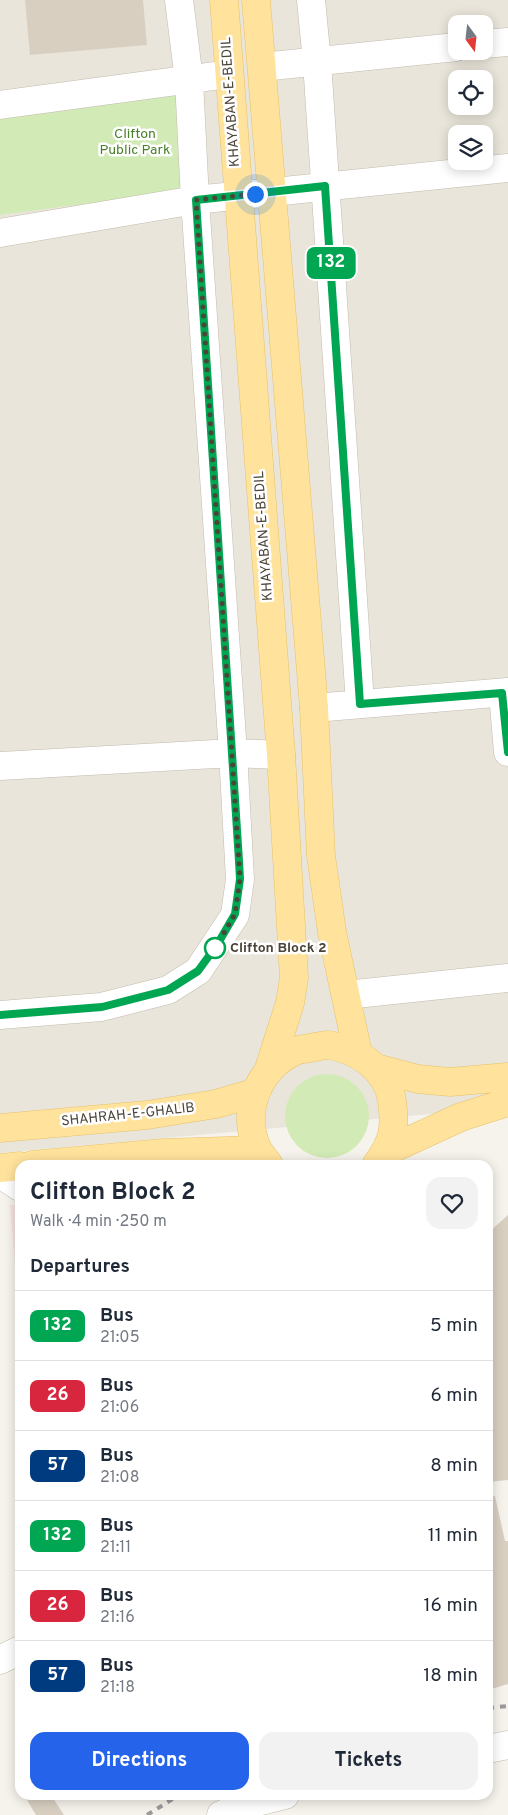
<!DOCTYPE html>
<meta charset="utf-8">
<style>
:root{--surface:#fff;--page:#f2f2f3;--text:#1f2937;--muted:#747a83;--line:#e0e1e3;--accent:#2563eb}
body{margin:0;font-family:Overpass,sans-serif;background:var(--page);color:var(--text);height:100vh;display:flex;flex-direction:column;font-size:19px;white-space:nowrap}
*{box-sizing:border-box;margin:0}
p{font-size:16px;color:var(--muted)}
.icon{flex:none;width:28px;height:28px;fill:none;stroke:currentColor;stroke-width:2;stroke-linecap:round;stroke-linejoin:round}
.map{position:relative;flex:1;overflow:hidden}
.details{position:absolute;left:15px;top:1160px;width:478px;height:640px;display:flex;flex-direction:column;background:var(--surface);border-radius:15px;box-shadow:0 2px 12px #0003}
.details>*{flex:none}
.badge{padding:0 10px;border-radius:8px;font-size:18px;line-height:32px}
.needle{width:32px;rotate:165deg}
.fabs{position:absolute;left:448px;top:15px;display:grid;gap:10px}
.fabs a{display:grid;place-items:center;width:45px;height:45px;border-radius:10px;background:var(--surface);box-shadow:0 2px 12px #0003;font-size:25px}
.you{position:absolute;width:25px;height:25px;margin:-12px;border:4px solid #fff;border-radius:50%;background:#1a73e8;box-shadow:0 0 0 8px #1a73e833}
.map>.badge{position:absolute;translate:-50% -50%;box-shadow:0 0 0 2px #fff}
h2{padding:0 15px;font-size:19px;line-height:45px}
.round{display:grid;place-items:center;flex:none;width:52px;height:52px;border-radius:15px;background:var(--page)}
.overview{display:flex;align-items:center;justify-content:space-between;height:85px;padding:0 15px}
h1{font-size:24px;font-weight:700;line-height:38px}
.primary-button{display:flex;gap:10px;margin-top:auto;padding:10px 15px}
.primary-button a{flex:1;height:58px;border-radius:15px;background:var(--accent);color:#fff;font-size:20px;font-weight:700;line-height:58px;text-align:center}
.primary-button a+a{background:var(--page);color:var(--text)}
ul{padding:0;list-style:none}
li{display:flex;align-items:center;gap:15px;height:70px;padding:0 15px;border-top:1px solid var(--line)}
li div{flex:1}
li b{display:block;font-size:19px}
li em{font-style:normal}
li .badge{min-width:55px;font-weight:700;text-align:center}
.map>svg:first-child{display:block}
.residential{fill:#eae5da;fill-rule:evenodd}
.medical{fill:#f6e3e0}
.green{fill:#d2eab5}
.building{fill:#d8cfc1}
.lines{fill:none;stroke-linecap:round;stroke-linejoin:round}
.minor-casing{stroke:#c2bbae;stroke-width:29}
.major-casing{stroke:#e6c16a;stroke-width:29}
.minor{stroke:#fff;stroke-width:28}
.major{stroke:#ffe39c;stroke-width:28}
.rail{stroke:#9a9a9a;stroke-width:4;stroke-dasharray:6 6;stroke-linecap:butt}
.line-casing{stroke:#fff;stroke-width:11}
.line{stroke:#00a651;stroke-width:8}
.walk{stroke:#4b4439;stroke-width:5;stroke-dasharray:0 9}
.stop-dot{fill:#fff;stroke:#00a651;stroke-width:2.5}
.labels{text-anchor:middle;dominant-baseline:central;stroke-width:5;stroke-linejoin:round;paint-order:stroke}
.street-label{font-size:14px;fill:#4b4439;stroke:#fff}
.park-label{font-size:14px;fill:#4a7f2a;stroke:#fff}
.stop-label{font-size:14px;font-weight:bold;fill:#4b4439;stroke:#fff;text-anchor:start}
</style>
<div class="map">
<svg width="508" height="1815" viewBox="0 0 508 1815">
<rect width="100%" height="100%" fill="#f6f3ec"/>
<path class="residential" d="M 0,0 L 508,0 L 508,1107 L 0,1153 ZM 456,24 L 484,24 L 484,51 L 456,51 ZM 456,79 L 484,79 L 484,106 L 456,106 ZM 456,134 L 484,134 L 484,161 L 456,161 Z"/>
<path class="medical" d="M 10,1205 L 20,1205 L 20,1324 Z"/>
<path class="green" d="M 189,80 L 194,189 L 0,215 L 0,106 Z
M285 1116a42 42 0 1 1 84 0a42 42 0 1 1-84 0Z"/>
<path class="building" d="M 25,0 L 143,0 L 147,45 L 30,55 Z
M 508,1215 L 508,1480 L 488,1482 L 488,1233 Z
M 495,1496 L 505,1541 L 508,1541 L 508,1684 L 488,1690 L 488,1497 Z
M 24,1795 L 51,1795 L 64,1815 L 36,1815 Z"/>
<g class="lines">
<g class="minor-casing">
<path id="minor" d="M 311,0 L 317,62 L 360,704
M 484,44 L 508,42
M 262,67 L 456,47
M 0,105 L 229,74
M 0,233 L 195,200 L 508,168
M 503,693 L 508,752
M 314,708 L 508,692
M 0,766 L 233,753 L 281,755
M 346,995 L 508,978
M 0,1015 L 101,1007 L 168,990 L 198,971 L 235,915 L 240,879 L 233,753 L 195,200 L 189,80 L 179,0
M 0,1174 L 20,1187
M 0,1660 L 20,1650
M 488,1749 L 508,1745
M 221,1815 L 245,1805 L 285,1795"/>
</g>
<g class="major-casing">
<path id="major" d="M 224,0 L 281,755 L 294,978 L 290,1003 L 269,1069
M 256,0 L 314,708 L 321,856 L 332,932 L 358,1054
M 376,1068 L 418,1079 L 450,1082 L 508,1077
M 0,1128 L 147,1115 L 216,1104 L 254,1093
M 387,1151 L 461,1117 L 508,1102
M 32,1165 L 163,1153 L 258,1150
M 269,1165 C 266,1160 261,1155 258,1150 C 240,1112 258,1068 295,1051 C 299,1049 305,1049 310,1048 C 316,1047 323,1045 328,1045 C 358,1049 388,1070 392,1101 C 396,1129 393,1142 376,1165
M 0,1168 L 20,1166"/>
</g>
<use href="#minor" class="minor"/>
<use href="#major" class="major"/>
<path class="rail" d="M 488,1708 L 508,1706
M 147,1815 L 179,1795"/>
</g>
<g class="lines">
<g class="line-casing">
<path id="line" d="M 0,1015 L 102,1007 L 168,990 L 198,971 L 217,945 L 235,914 L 240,879 L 239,861 L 196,200 L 325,186 L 360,704 L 502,693 L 508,752"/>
</g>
<use href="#line" class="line"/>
<path class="walk" d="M 215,948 L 235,914 L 240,879 L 196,200 L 255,194"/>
</g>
<circle class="stop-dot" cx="215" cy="948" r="10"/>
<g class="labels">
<g class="street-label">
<text transform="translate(231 102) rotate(-94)">KHAYABAN-E-BEDIL</text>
<text transform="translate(264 536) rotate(-94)">KHAYABAN-E-BEDIL</text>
<text transform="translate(128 1115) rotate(-6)">SHAHRAH-E-GHALIB</text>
</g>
<g class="park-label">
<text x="135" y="134">Clifton<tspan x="135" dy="16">Public Park</tspan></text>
</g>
<g class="stop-label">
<text x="230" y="948">Clifton Block 2</text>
</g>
</g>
</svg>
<div class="fabs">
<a><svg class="needle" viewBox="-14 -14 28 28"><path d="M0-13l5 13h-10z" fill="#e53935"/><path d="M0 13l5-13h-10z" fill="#747a83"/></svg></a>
<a><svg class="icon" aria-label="locate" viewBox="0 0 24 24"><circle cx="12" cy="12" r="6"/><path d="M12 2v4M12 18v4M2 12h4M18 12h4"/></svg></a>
<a><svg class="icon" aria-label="layers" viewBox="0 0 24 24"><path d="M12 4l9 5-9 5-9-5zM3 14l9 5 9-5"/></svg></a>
</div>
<div class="you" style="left:255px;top:194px"></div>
<b class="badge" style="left:331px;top:263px;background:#00a651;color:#fff">132</b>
<section class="details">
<div class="overview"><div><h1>Clifton Block 2</h1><p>Walk · 4 min · 250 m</p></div><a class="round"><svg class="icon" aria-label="heart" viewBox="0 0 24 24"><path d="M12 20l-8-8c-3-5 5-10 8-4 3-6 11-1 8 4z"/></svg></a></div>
<h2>Departures</h2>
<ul>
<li><span class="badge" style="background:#00a651;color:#fff">132</span><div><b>Bus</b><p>21:05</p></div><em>5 min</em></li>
<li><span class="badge" style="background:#d7263d;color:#fff">26</span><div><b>Bus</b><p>21:06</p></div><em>6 min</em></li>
<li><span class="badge" style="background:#003b80;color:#fff">57</span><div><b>Bus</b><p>21:08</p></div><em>8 min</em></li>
<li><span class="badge" style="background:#00a651;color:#fff">132</span><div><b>Bus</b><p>21:11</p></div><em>11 min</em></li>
<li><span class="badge" style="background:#d7263d;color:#fff">26</span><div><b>Bus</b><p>21:16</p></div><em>16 min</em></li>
<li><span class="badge" style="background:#003b80;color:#fff">57</span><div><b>Bus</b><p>21:18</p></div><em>18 min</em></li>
</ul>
<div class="primary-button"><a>Directions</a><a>Tickets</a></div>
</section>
</div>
